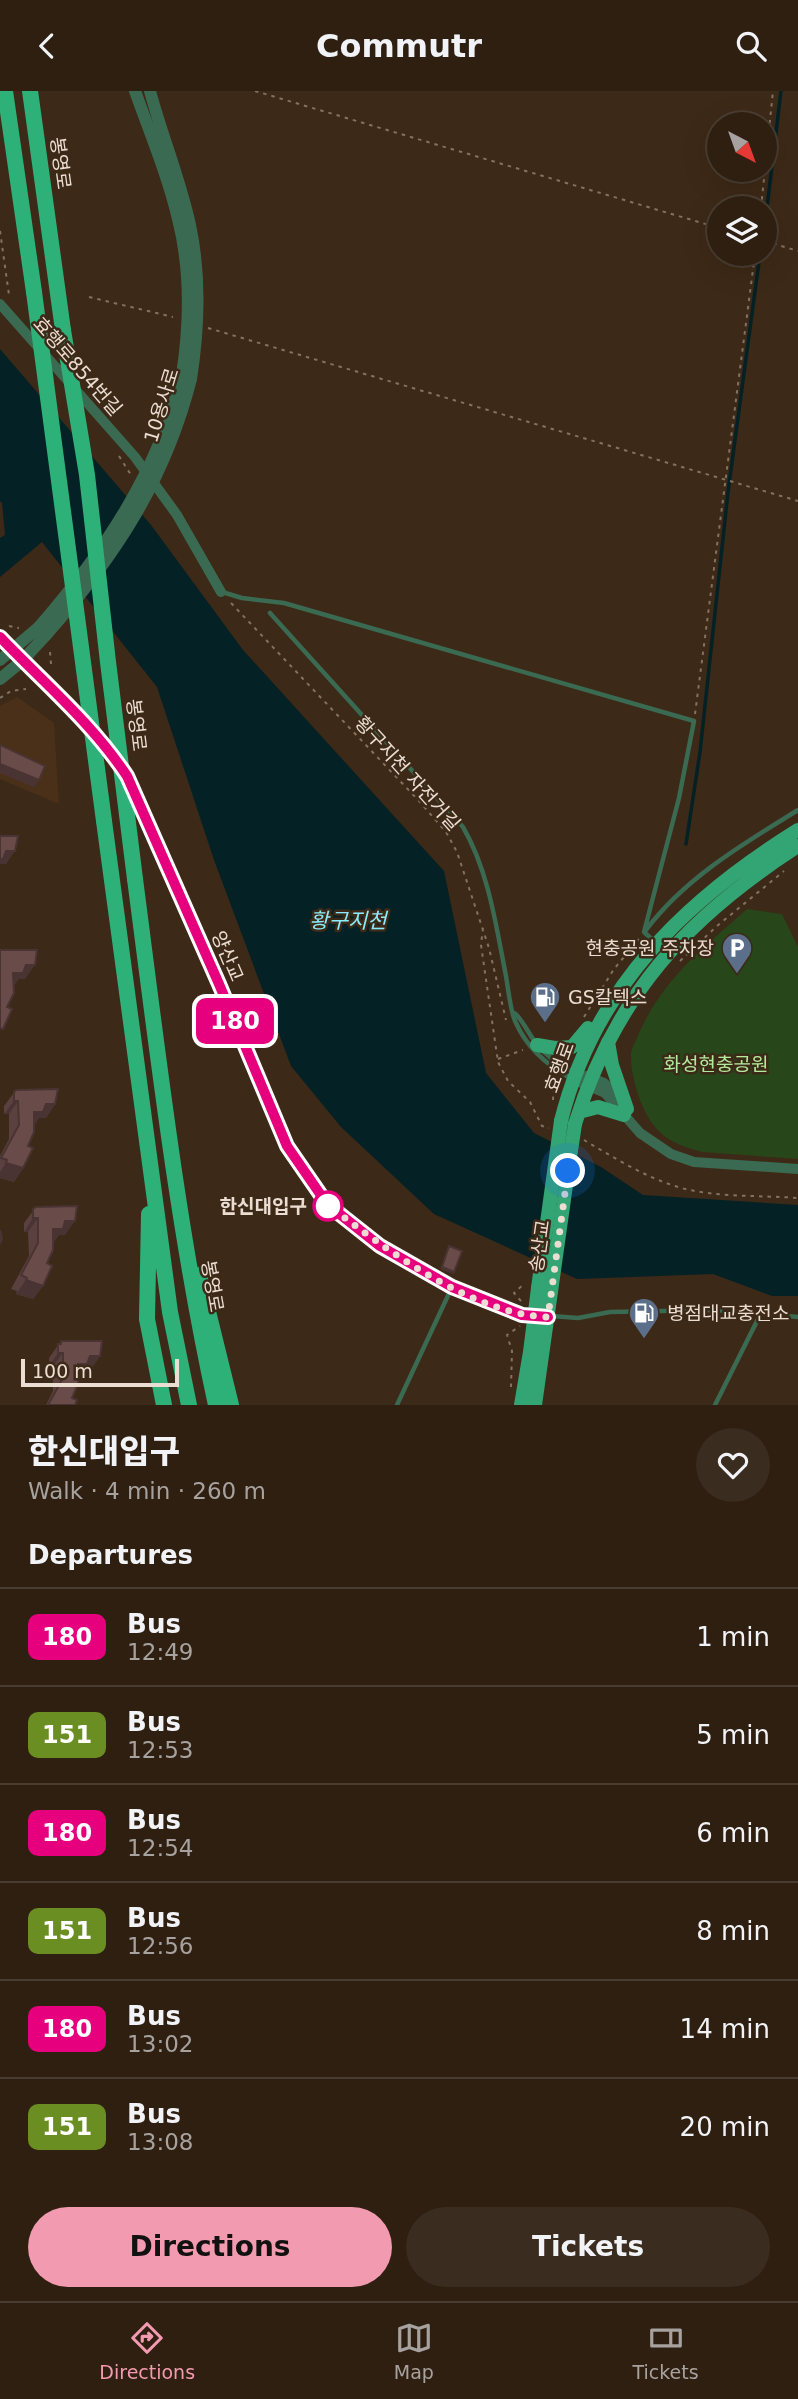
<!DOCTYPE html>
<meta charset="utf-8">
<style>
:root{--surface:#2e1f11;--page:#3a2c1f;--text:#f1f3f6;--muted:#a7a29f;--line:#493d31;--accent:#f29aaf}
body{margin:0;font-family:"DejaVu Sans","Noto Sans KR",sans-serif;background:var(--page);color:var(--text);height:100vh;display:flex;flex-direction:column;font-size:26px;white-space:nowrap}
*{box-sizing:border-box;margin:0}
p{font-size:23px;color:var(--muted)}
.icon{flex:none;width:38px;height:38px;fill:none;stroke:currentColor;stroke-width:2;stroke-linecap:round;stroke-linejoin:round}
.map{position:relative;height:1314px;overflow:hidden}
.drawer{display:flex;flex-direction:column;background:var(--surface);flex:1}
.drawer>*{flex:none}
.badge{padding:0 14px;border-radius:10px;font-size:24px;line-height:46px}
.needle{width:46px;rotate:139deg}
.buttons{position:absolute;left:707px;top:21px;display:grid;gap:14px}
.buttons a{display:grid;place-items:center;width:70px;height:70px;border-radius:50%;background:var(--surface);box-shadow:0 7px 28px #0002,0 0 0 2px var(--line);font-size:35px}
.scale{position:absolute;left:21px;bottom:18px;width:158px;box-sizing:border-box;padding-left:7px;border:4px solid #ebddd2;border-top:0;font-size:19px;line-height:24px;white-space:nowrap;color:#ebddd2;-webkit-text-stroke:5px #3d2917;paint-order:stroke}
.you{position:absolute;width:35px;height:35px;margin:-18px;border:5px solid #fff;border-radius:50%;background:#1a73e8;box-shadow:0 0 0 10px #1a73e833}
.map>.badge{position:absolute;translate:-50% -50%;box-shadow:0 0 0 4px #fff}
h2{padding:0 28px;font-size:26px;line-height:63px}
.round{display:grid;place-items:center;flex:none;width:74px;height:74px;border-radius:37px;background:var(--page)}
.headline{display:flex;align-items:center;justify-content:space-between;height:119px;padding:0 28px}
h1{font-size:33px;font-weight:800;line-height:52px}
.button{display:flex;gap:14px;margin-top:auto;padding:14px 28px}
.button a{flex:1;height:80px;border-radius:42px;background:var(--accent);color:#111;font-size:28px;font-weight:800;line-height:80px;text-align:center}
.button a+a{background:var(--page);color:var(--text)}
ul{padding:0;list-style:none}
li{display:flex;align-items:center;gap:21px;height:98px;padding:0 28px;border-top:2px solid var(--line)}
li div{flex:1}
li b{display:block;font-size:26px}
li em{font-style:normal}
li .badge{min-width:77px;font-weight:700;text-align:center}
header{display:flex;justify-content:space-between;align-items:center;height:91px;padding:0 28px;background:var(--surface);font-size:32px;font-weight:800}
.tabs{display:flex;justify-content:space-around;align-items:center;height:98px;border-top:2px solid var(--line);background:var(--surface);font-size:19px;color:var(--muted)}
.tabs a{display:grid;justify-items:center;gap:4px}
.tabs .on{color:var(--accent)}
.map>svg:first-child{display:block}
.built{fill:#4a3019}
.green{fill:#27461a}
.water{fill:#042125}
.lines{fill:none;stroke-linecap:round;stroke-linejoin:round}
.stream{stroke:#042125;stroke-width:3.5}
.path{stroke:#837162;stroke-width:2;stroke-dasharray:3.5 5;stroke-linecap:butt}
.service{stroke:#3a6a51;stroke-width:4.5}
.minor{stroke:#3a6a51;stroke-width:10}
.tertiary{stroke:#3a6a51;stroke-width:12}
.primary{stroke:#33a473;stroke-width:14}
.trunk{stroke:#2eb079;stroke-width:16}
.tertiary-bridge{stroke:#3a6a51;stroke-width:12}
.primary-bridge{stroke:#33a473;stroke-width:14}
.trunk-bridge{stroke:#2eb079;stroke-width:16}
.wall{fill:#5a403f}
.shaded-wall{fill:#4a3433}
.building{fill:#694b49;stroke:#4a3433;stroke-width:2}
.line-casing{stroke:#fff;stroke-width:16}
.line{stroke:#e6007e;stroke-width:10}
.walk{stroke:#ebddd2;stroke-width:7;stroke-dasharray:0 12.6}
.stop-dot{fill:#fff;stroke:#e6007e;stroke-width:3.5}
.labels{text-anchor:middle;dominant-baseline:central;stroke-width:5;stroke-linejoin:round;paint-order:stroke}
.street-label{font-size:19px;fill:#ebddd2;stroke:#3d2917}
.poi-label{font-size:19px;fill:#ebddd2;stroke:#3d2917;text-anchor:start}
.park-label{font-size:19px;fill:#b2ea9c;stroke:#3d2917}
.stop-label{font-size:19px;font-weight:bold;fill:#ebddd2;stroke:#3d2917;text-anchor:end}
.water-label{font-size:21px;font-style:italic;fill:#89ecfa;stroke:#3d2917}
</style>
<header><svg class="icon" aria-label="back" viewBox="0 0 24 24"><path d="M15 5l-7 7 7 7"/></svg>Commutr<svg class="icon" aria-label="search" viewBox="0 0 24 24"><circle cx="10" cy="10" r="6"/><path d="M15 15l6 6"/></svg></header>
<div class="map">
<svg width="798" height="1314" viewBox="0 0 798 1314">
<rect width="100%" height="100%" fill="#3d2917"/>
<path class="built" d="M 17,606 L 54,632 L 59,713 L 0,688 L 0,615 Z"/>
<path class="green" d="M 747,818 L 782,823 L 798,856 L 798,1068 L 702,1061 C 668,1052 653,1042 640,1009 C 635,996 630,976 631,962 C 632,956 637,948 639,942 C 664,887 703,857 747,818 Z"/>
<path class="water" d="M 0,258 L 151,434 L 243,559 L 444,780 L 486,982 L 534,1042 L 601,1076 L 643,1104 L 798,1114 L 798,1205 L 772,1205 L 713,1183 L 577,1188 L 434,1123 L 341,1036 L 291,975 L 214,769 L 157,596 L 42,451 L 0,486 L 0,447 L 5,444 L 2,412 L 0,410 Z"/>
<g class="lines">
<path class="stream" d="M 765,133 L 781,0
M 686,753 L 700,661 L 728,401 L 760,163"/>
<path class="path" d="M 255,0 L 719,137
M 761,117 L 773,0
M 0,140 L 9,204
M 765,150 L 798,160
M 89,206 L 173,226
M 208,237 L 798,410
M 119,365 L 131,384
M 231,512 L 419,710 L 446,741 L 457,761 L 489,857 L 506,929
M 9,535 L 19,537
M 50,561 L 51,573
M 0,607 L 11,600 L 26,598
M 695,623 L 755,163
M 483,837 L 481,854 L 498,971 L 508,990 L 530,1011 L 542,1035 L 549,1037
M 680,870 L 717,835 L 784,780
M 584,926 L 614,878 L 639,848
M 498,968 L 523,959
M 553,1009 L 554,987
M 584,1049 C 613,1066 643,1085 675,1095 C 711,1107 760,1104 798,1107
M 521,1210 L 514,1202 L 525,1192
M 511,1296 L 512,1260 L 507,1244 L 520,1235"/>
<path class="service" d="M 222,501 L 242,507 L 284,512 L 694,630 L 679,707 L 644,841 L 656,852
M 270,522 L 463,736 C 489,781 496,835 506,885 C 508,897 511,924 516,932 C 527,957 548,975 572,988
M 646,839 C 685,787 743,753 798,719
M 514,922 C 522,927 529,944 536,952
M 542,959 L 560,975 L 575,981
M 552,1225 L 578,1227 L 610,1221 L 715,1219 L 798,1226
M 397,1314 L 452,1196
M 715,1314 L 760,1224"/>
<path class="minor" d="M 0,213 L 135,366 L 177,424 L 221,501
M 586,985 L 604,992 L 617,1004
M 572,988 L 605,1002 L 640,1042 L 671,1063 L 694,1071 L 798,1078"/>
<path class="tertiary" d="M 135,0 C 150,42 168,85 178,128 C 191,179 190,232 182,284
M 150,0 C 162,45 180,88 190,134 C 201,185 199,237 191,288
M 0,546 L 38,586 L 67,610 L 108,657 L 127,685 L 240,942 L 287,1055 L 327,1113 L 380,1155 L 452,1196 L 522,1224 L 544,1225
M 0,569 L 39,536
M 0,588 L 22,570 L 46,544"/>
<path class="primary" d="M 608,951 L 612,974 L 627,1018
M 537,954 L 555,957 L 572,956 L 588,937
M 579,1021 L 598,1016 L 624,1024
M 561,1030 C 594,897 685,809 798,739
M 575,1033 C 615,905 686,827 798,755
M 521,1314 L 530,1261 L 538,1197
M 535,1314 L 568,1080"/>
<path class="trunk" d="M 5,0 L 34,201
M 30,0 L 63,239
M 104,730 L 170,1221 L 189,1314
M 135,788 C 158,964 178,1140 216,1314
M 149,1123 L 147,1228 L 164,1314
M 199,1184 L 231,1314"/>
<path class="tertiary-bridge" d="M 39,536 C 104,461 158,381 182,284
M 46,544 C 115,466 165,390 191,288"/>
<path class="primary-bridge" d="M 568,1080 L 575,1033
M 538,1197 L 561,1030"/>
<path class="trunk-bridge" d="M 34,201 L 104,730
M 63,239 L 87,384 L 108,571 L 135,788"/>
</g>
<path class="wall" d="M 16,999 L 55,1013 L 46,1027 L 39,1027 L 34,1034 L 28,1055 L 23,1077 L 14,1091 L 0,1087 L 0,1065 L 9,1048 L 9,1023 L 4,1023 L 4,1015 Z
M 36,1116 L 65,1144 L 59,1144 L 53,1151 L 47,1172 L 43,1195 L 33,1208 L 16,1203 L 17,1200 L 11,1198 L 29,1165 L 28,1141 L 24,1141 L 24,1132 Z
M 61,1250 L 100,1265 L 90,1279 L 83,1279 L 78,1286 L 72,1307 L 75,1314 L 46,1314 L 53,1300 L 53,1275 L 49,1275 L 49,1267 Z"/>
<path class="shaded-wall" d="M 0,673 L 39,689 L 34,696 L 0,682 Z
M 6,760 L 15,760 L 6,773 L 0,773 L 0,768 Z
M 26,874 L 35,874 L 25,888 L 19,888 L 13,896 L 13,882 Z
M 14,1010 L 18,1010 L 9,1023 L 4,1023 Z
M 46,1013 L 55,1013 L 46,1027 L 39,1027 L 33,1035 L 34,1021 Z
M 6,1072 L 23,1077 L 14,1091 L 0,1087 L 0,1081 Z
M 33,1127 L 38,1127 L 28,1141 L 24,1141 Z
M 65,1130 L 75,1130 L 65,1144 L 59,1144 L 53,1152 L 53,1138 Z
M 442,1176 L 454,1181 L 453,1183 L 440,1178 Z
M 26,1189 L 43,1195 L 33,1208 L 16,1203 Z
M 58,1262 L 63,1262 L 53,1275 L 49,1275 Z
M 90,1265 L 100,1265 L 90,1279 L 83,1279 L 78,1287 L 78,1273 Z"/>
<path class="building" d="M 0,654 L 45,675 L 39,689 L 0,673 Z
M 0,745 L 18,745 L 15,760 L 6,760 L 3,768 L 0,768 Z
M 0,859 L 37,859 L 35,874 L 26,874 L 23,882 L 13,882 L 14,902 L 7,916 L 12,918 L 3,938 L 0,937 Z
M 58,998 L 55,1013 L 46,1013 L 43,1021 L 34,1021 L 34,1041 L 28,1055 L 33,1057 L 23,1077 L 6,1072 L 7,1069 L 1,1067 L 19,1034 L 18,1010 L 14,1010 L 14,1001 L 16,999 Z
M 77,1115 L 75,1130 L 65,1130 L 63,1138 L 53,1138 L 53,1159 L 47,1172 L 52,1175 L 43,1195 L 26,1189 L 27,1187 L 21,1184 L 38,1152 L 38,1127 L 33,1127 L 33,1118 L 36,1116 Z
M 0,1139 L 2,1147 L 0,1153 Z
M 449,1155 L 462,1160 L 454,1181 L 442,1176 Z
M 61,1250 L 102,1250 L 100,1265 L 90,1265 L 87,1273 L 78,1273 L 78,1293 L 72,1307 L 77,1309 L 75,1314 L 48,1314 L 63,1287 L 63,1262 L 58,1262 L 58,1253 L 61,1253 Z"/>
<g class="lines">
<g class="line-casing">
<path id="line" d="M 0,546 C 44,592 91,631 127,685 L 219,893 L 287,1055 L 327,1113 L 380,1155 L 452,1196 L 522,1224 L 548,1226"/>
</g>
<use href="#line" class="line"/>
<path class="walk" d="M 328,1115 L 327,1113 C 384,1158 474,1224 548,1226 L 568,1080"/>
</g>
<defs>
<g id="parking-pin" transform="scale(1.575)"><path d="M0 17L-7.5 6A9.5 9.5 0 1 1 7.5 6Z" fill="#5c6f8a" stroke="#3d2917"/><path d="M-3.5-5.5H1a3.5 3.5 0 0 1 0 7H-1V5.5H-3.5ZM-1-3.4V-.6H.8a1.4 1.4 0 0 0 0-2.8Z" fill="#fff"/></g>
<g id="fuel-pin" transform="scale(1.575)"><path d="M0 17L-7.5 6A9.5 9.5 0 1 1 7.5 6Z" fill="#5c6f8a" stroke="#3d2917"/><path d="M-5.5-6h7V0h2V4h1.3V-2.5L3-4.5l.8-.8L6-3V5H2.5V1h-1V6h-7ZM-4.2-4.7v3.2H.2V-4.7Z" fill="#fff"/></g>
</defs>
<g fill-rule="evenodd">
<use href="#parking-pin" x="737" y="857"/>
<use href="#fuel-pin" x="545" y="906"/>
<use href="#fuel-pin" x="644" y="1222"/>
</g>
<circle class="stop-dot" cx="328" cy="1115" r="14"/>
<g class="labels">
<g class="street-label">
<text transform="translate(61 72) rotate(82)">봉영로</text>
<text transform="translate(78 275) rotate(49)">효행로854번길</text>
<text transform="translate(161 314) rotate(-73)">10용사로</text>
<text transform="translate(137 634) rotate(83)">봉영로</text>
<text transform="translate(408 682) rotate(48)">황구지천 자전거길</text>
<text transform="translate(228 865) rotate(67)">양산교</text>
<text transform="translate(559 976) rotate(-70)">효행로</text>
<text transform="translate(539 1155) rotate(-82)">송산교</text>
<text transform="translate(213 1195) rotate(80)">봉영로</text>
</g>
<g class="poi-label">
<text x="714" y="857" text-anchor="end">현충공원 주차장</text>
<text x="568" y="906">GS칼텍스</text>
<text x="667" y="1222">병점대교충전소</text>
</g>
<g class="park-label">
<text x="716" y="973">화성현충공원</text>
</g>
<g class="stop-label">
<text x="307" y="1115">한신대입구</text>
</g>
<g class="water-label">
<text x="348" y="830">황구지천</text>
</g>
</g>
</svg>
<div class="buttons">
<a><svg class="needle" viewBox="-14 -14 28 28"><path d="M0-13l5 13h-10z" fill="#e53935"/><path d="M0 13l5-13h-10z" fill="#a7a29f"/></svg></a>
<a><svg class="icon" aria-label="layers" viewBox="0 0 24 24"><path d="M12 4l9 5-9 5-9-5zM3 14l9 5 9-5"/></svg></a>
</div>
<div class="scale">100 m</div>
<div class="you" style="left:568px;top:1080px"></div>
<b class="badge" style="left:235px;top:930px;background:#e6007e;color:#fff">180</b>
</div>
<section class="drawer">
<div class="headline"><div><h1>한신대입구</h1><p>Walk · 4 min · 260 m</p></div><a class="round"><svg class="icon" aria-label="heart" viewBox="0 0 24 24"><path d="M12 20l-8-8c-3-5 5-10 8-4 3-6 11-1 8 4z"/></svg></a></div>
<h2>Departures</h2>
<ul>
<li><span class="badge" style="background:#e6007e;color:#fff">180</span><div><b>Bus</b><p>12:49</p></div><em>1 min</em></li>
<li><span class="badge" style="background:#6b8e23;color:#fff">151</span><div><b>Bus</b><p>12:53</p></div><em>5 min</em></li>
<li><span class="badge" style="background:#e6007e;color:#fff">180</span><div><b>Bus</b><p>12:54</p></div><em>6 min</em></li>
<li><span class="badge" style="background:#6b8e23;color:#fff">151</span><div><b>Bus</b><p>12:56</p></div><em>8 min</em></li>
<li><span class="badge" style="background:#e6007e;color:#fff">180</span><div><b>Bus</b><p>13:02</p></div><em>14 min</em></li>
<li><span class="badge" style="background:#6b8e23;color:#fff">151</span><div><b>Bus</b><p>13:08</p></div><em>20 min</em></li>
</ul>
<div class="button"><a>Directions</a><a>Tickets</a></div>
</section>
<nav class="tabs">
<a class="on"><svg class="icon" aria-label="directions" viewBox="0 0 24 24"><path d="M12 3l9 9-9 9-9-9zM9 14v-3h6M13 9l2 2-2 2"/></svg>Directions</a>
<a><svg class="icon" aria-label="map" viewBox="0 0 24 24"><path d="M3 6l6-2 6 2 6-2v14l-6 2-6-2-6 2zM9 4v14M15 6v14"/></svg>Map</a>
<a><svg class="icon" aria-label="tickets" viewBox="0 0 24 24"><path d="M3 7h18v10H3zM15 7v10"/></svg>Tickets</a>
</nav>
